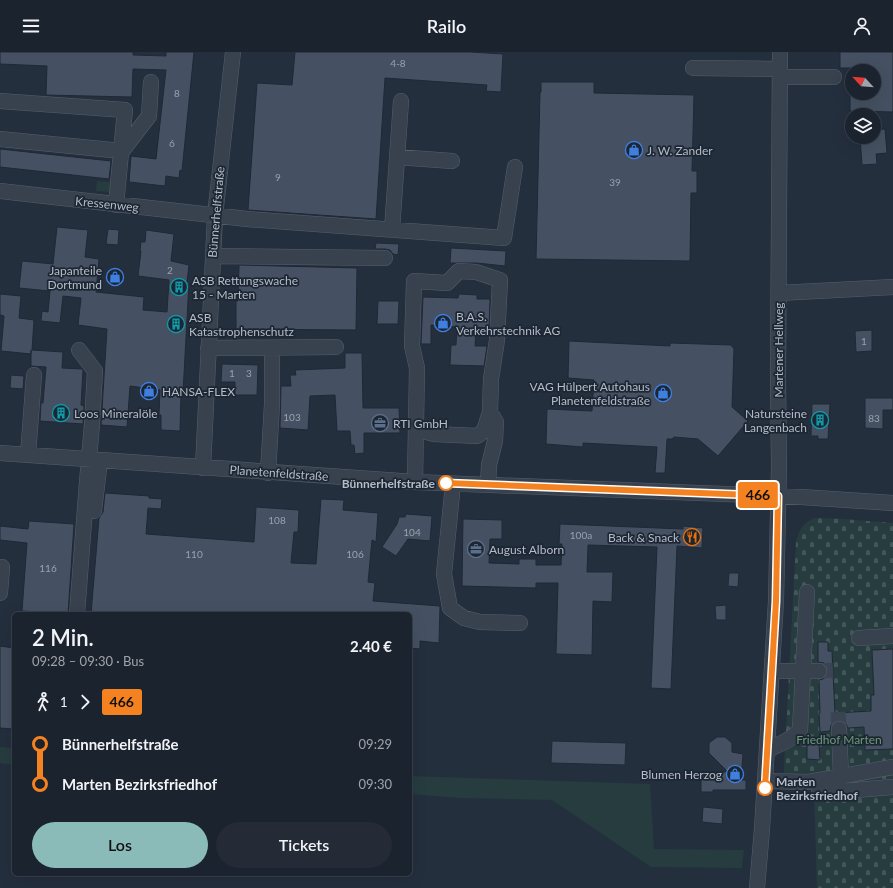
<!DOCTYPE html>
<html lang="de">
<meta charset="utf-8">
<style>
:root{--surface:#1b232e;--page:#242b36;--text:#f1f3f6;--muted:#a0a4aa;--line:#39404a;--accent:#8bbbb9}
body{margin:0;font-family:Lato,sans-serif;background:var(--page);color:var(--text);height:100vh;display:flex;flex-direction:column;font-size:15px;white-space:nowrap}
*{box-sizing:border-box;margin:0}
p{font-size:13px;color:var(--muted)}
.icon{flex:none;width:22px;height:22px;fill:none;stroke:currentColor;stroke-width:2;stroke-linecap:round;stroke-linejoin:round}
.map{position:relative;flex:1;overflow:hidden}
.panel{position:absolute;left:12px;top:560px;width:400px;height:264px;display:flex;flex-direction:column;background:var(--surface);border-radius:6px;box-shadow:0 4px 16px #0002,0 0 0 1px var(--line)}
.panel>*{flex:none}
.badge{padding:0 8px;border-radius:3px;font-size:14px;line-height:26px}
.needle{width:26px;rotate:296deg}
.tools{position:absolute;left:845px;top:12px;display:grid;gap:8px}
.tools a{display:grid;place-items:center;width:36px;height:36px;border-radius:50%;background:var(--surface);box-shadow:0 4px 16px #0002,0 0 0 1px var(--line);font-size:20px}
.map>.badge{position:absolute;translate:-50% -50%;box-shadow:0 0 0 2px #fff}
.legs{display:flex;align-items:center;gap:6px;height:44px;padding:0 20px;font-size:13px}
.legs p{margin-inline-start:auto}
.headline{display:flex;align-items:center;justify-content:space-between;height:68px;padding:0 20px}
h1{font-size:22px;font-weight:600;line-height:30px}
.primary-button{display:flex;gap:8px;margin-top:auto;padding:8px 20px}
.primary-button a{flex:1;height:46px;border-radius:24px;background:var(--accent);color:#111;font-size:16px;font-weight:600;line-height:46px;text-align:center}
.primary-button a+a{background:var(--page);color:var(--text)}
ul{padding:0 20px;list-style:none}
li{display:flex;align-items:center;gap:14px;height:40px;font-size:15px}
li i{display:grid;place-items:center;width:6px;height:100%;margin:0 5px;background:currentColor}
li i::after{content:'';width:10px;height:10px;margin:-5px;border:3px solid;border-radius:50%;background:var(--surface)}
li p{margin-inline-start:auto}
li:first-child i{background:linear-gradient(#0000 50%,currentColor 0)}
li:last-child i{background:linear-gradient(currentColor 50%,#0000 0)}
header{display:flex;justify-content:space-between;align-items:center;height:52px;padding:0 20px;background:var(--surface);font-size:18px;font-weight:600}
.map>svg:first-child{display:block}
.green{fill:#263c3f}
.cemetery{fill:url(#cemetery-stones)}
.building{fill:#455162;stroke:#1f2835}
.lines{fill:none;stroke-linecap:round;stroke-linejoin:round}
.minor-tunnel{stroke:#3a4453;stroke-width:15;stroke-dasharray:15 8;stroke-linecap:butt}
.minor-casing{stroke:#565f6c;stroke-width:16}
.minor{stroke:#38414e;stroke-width:15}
.line-1-casing{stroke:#fff;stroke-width:9}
.line-1{stroke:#f58220;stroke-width:6}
.stop-1-dot{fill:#fff;stroke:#f58220;stroke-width:2}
.labels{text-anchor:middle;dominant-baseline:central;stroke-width:3.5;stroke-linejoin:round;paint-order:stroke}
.number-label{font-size:10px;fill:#98a1af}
.poi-label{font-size:12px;fill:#b4bcc9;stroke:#1d2633;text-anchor:start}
.street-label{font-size:12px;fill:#b4bcc9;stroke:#1d2633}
.stop-label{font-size:12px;font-weight:bold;fill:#b4bcc9;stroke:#1d2633;text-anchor:end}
.park-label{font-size:12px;fill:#6b9a76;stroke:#1d2633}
</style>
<header><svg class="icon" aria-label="menu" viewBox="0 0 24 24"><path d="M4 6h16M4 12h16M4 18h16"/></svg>Railo<svg class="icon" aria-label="person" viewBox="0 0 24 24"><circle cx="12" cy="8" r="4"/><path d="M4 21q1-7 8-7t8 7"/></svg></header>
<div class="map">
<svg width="893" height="836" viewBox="0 0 893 836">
<defs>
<pattern id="cemetery-stones" width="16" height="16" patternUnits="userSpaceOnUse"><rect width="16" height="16" fill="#263c3f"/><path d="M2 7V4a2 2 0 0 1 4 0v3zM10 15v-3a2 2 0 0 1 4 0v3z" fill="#435659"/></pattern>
</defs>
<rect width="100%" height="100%" fill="#242f3e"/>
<path class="green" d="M 97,129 L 112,130 L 111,137 L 109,140 L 96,139 Z
M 0,695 L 14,696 L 14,713 L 0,711 Z
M 410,724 L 650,732 L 654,797 L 744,798 L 742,816 L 651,815 L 552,748 L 459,746 L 410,742 Z"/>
<path class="cemetery" d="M 814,466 L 843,467 L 893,471 L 893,836 L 817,836 L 814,735 L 783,736 L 796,490 C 799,478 803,471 814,466 Z"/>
<path class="building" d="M 0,0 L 133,0 L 133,3 L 166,4 L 166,0 L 194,0 L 182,119 L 180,118 L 179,126 L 166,124 L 165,134 L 129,130 L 131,104 L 156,107 L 166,18 L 133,17 L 132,45 L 46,43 L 47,14 L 0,12 Z
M 295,0 L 470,0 L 503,2 L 501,40 L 486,39 L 487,33 L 385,26 L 376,167 L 248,158 L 257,31 L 292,33 Z
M 840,0 L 893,0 L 893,60 L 850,59 L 850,41 L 874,41 L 874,19 L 851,19 L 851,16 L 840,16 Z
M 541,30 L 594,30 L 594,41 L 694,43 L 692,119 L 697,119 L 697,141 L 691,141 L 690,209 L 536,207 L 540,40 L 541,40 Z
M 885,77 L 887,101 L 876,102 L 877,112 L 862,113 L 860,85 L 874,85 L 874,78 Z
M 0,97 L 111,109 L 109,127 L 0,115 Z
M 57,175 L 88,178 L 85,205 L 99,207 L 96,240 L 144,245 L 143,258 L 167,260 L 169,228 L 138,224 L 141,199 L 140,199 L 141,190 L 145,190 L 146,178 L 174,182 L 171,209 L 189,213 L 187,230 L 189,230 L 183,341 L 181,341 L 180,379 L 161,378 L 161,363 L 159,363 L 160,338 L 130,334 L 127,375 L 101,373 L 107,277 L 78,273 L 81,246 L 63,244 L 60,271 L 41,269 L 42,259 L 48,260 L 50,239 L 19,236 L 22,209 L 53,212 Z
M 108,177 L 119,178 L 118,193 L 106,192 Z
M 376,191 L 399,192 L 398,203 L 393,202 L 390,198 L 385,197 L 375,197 Z
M 451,196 L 506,199 L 505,214 L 477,211 L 450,211 Z
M 239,213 L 357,216 L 356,278 L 236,277 L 236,249 L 238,249 Z
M 0,242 L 21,244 L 19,266 L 34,268 L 32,298 L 63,300 L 62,316 L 82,317 L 83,318 L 81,353 L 84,354 L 83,372 L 40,369 L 41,351 L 43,351 L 46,315 L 31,314 L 31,298 L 31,302 L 1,299 L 4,264 L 0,263 Z
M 459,242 L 477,243 L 477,247 L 490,247 L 489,276 L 476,275 L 475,294 L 487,294 L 484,314 L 450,313 L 451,293 L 456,293 L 457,275 L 431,273 L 431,292 L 421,292 L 423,245 L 458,246 Z
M 378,249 L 399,249 L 398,272 L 377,272 Z
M 872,278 L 872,299 L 856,300 L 855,279 Z
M 569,289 L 670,294 L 670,291 L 731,293 L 734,297 L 732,355 L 748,369 L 718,404 L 698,387 L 674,385 L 672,387 L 667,387 L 665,421 L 655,421 L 657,395 L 583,391 L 583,395 L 546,392 L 547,357 L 592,359 L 594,328 L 568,326 Z
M 345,301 L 362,301 L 363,356 L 399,356 L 400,381 L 364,381 L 364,401 L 355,402 L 354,393 L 351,393 L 350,379 L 337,379 L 335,343 L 310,344 L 308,378 L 280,376 L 281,334 L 291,334 L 290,323 L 296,323 L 295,318 L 345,316 Z
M 222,312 L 258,313 L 257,343 L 235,343 L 235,330 L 221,330 Z
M 11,323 L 24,324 L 23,337 L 10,336 Z
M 865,346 L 893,346 L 893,358 L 883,358 L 883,377 L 865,376 Z
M 812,352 L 830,352 L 828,387 L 818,387 L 818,384 L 811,384 Z
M 105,441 L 149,444 L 149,446 L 162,447 L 161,457 L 148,456 L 146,482 L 254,490 L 256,455 L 299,458 L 298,480 L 294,480 L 291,511 L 316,512 L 321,447 L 344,448 L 343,458 L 378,461 L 376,490 L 372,488 L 368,530 L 375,531 L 373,549 L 440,554 L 439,591 L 420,589 L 420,597 L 410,596 L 410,562 L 91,562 L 99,466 L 103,460 Z
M 406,462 L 432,464 L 430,489 L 408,487 L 396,504 L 382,495 L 397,472 L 399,465 L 405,465 Z
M 463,467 L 502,468 L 502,487 L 490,487 L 489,511 L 519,512 L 519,507 L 536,507 L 536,513 L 561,513 L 562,492 L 559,492 L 560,472 L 683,477 L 683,474 L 703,476 L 702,496 L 677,494 L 671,637 L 651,636 L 657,495 L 588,493 L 587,520 L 613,520 L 612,550 L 593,549 L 592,603 L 556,602 L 558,531 L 536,531 L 536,536 L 462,534 Z
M 29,469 L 74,472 L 68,562 L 22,559 L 27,491 L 0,488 L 0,474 L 28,477 Z
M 729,521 L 739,521 L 738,535 L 728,534 Z
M 726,553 L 726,568 L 716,568 L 715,554 Z
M 818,590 L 828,590 L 828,599 L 832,599 L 835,661 L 871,659 L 871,643 L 874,643 L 872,598 L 893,597 L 893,697 L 865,698 L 864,675 L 848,676 L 846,672 L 843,669 L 838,668 L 834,670 L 831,673 L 830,679 L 820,680 L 819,661 L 820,661 L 819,628 L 823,627 L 827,624 L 828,619 L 827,614 L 824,611 L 818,610 Z
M 0,594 L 14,596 L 14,677 L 0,676 Z
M 717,685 L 725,685 L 732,691 L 732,700 L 743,702 L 741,728 L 746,728 L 746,738 L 713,738 L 713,740 L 701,740 L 701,720 L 728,720 L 709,701 L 709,691 Z
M 552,689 L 626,691 L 625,713 L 551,711 Z
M 807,692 L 819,692 L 820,708 L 807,707 Z
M 703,755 L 723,757 L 722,772 L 702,770 Z"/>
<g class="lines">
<path class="minor-tunnel" d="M 819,619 L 833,618
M 838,660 L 839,677"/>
<g class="minor-casing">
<path id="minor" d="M 693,16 L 780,17
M 780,25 L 834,25
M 0,49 L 125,58 L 116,153
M 0,87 L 122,99 L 149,64 L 151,30
M 397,105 L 452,109
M 0,139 L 247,167 L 504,186 L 515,115
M 392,178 L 401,49
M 213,204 L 385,206
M 779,241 L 893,235
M 208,296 L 336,295
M 0,401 L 415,430 L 801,445 L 893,451
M 28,403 L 34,323
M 203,416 L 215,164 L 233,0
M 268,421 L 272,352 L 272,296
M 415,430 L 417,316 L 412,294 L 414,229 L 447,231 L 459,219 L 476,220 L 500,228 L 497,288 L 491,327 L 490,360 L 484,379 L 477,384 L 434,382 L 417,377
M 453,432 L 444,522 L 450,556 L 464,566 L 480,570 L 520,571
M 488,433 L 489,413 L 495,389 L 496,370 L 490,360
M 94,459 L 100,408
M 0,541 L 2,515
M 77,562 L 87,430 L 92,372 L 95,319 L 79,298
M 859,586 L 893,584
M 772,619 L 819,619
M 839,677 L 841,724
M 768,698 C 779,692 792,688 800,678 L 807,540
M 765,729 L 809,730 L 893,715
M 819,741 L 893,735
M 757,836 L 762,777 L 776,549 L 779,414 L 778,326 L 780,0"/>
</g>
<use href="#minor" class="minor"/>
</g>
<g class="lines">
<g class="line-1-casing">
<path id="line-1" d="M 446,431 L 778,444 L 776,549 L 765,736"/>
</g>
<use href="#line-1" class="line-1"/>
</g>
<defs>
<g id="shop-ring" transform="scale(0.9)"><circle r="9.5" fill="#1d2633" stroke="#3f7fe0" stroke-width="1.5"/><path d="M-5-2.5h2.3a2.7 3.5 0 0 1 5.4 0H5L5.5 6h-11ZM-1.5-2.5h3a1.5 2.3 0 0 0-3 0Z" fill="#3f7fe0"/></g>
<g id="building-ring" transform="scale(0.9)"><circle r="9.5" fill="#1d2633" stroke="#0f9aa8" stroke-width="1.5"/><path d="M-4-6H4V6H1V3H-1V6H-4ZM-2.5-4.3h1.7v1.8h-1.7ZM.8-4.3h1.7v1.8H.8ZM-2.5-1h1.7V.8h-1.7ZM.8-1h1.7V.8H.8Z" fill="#0f9aa8"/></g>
<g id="office-ring" transform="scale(0.9)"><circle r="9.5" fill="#1d2633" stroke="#5c6f8a" stroke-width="1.5"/><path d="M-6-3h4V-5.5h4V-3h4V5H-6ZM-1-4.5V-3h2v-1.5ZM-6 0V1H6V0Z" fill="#5c6f8a"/></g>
<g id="restaurant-ring" transform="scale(0.9)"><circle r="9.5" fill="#1d2633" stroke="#e8710a" stroke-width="1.5"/><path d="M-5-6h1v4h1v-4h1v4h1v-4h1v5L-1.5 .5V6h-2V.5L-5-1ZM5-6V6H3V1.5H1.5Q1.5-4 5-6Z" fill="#e8710a"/></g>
</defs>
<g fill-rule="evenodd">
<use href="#shop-ring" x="634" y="98"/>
<use href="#shop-ring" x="115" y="225"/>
<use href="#building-ring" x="179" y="235"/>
<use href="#shop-ring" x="443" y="271"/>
<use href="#building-ring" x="176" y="272"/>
<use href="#shop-ring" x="149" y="339"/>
<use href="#shop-ring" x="663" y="341"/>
<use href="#building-ring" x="61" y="361"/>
<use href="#building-ring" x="820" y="368"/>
<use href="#office-ring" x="380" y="371"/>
<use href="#restaurant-ring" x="692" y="485"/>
<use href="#office-ring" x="476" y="497"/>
<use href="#shop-ring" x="735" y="722"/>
</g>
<g class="stop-1-dot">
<circle cx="446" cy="431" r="7"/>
<circle cx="765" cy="736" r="7"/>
</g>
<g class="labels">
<g class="number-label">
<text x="398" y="11">4-8</text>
<text x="177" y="41">8</text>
<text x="172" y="91">6</text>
<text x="278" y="125">9</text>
<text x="615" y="130">39</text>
<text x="170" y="218">2</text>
<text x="864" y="289">1</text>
<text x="232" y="321">1</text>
<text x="249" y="321">3</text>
<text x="292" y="365">103</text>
<text x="874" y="366">83</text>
<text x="277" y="468">108</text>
<text x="412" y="480">104</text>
<text x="581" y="483">100a</text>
<text x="194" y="502">110</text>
<text x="355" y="502">106</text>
<text x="48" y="516">116</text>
</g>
<g class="poi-label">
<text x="647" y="98">J. W. Zander</text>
<text x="102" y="218" text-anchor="end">Japanteile<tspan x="102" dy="14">Dortmund</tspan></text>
<text x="192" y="228">ASB Rettungswache<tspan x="192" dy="14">15 - Marten</tspan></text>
<text x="456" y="264">B.A.S.<tspan x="456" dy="14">Verkehrstechnik AG</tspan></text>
<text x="189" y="265">ASB<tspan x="189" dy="14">Katastrophenschutz</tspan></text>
<text x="650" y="334" text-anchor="end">VAG Hülpert Autohaus<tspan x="650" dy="14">Planetenfeldstraße</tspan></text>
<text x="162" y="339">HANSA-FLEX</text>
<text x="74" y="361">Loos Mineralöle</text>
<text x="807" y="361" text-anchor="end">Natursteine<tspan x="807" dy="14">Langenbach</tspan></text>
<text x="393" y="371">RTI GmbH</text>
<text x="679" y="485" text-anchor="end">Back &amp; Snack</text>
<text x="489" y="497">August Alborn</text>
<text x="722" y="722" text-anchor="end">Blumen Herzog</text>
</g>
<g class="street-label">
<text transform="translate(107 152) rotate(6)">Kressenweg</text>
<text transform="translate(216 160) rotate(-85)">Bünnerhelfstraße</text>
<text transform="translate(778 298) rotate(-90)">Martener Hellweg</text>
<text transform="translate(279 421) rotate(4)">Planetenfeldstraße</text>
</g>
<g class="stop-label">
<text x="435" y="431">Bünnerhelfstraße</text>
<text x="776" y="729" text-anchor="start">Marten<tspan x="776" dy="14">Bezirksfriedhof</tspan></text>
</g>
<g class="park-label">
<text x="839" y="687">Friedhof Marten</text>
</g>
</g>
</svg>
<div class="tools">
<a><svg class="needle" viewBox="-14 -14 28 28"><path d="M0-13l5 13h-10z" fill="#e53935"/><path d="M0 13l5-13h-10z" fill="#a0a4aa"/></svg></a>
<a><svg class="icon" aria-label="layers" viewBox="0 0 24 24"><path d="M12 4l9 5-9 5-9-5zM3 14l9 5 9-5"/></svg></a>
</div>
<b class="badge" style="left:758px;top:443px;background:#f58220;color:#111">466</b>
<section class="panel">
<div class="headline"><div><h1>2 Min.</h1><p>09:28 – 09:30 · Bus</p></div><b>2.40 €</b></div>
<div class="legs"><svg class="icon" aria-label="walk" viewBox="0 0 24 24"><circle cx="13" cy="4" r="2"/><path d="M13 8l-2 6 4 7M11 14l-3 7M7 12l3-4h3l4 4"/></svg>1<svg class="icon" aria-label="forward" viewBox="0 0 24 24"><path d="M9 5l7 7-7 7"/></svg><b class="badge" style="background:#f58220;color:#111">466</b></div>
<ul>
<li><i style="color:#f58220"></i><b>Bünnerhelfstraße</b><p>09:29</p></li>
<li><i style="color:#f58220"></i><b>Marten Bezirksfriedhof</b><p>09:30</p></li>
</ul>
<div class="primary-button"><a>Los</a><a>Tickets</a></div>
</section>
</div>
